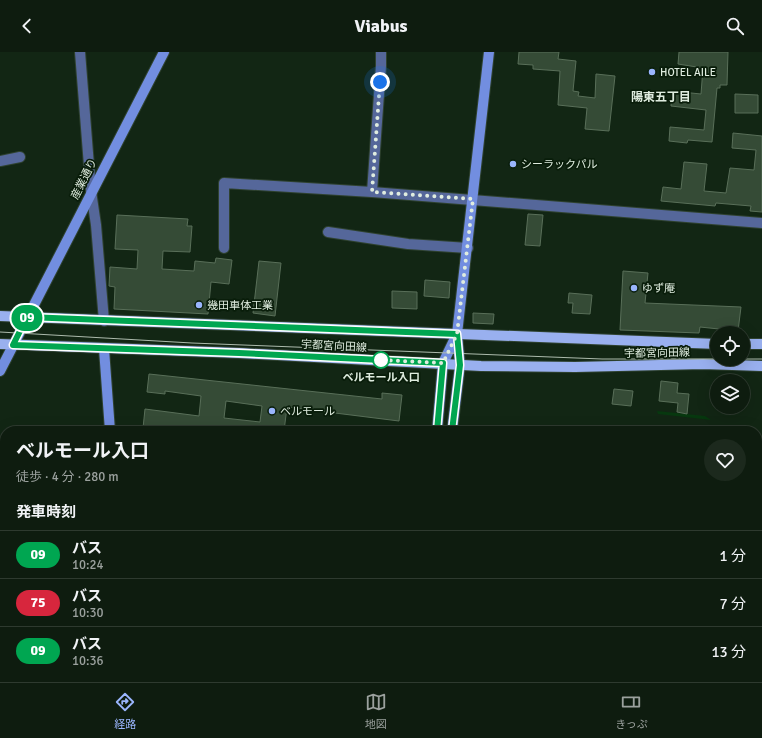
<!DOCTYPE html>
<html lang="ja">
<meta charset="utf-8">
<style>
:root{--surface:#0e1c0f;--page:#1c291d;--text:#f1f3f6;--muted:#9ba19e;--line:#2e3a2f;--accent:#9ab5fd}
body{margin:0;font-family:Signika,"Noto Sans JP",sans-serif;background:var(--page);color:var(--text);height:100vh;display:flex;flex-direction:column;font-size:15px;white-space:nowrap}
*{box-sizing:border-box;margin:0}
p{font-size:13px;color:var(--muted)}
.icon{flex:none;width:22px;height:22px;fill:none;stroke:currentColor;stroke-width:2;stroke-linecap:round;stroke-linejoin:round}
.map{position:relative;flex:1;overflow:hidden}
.side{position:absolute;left:0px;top:374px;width:762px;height:256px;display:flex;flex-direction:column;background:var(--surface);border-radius:16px 16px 0 0;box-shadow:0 4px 16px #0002,0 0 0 1px var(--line)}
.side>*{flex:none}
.badge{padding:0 8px;border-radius:13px;font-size:14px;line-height:26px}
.buttons{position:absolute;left:710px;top:274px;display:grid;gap:8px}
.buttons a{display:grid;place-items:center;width:40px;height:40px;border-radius:50%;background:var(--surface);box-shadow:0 4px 16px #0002,0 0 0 1px var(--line);font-size:20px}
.you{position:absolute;width:20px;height:20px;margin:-10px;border:3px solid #fff;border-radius:50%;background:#1a73e8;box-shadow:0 0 0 6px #1a73e833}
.map>.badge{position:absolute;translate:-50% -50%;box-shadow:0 0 0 2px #fff}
h2{padding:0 16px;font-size:15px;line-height:36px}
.round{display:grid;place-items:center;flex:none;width:42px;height:42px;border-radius:21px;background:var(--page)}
.head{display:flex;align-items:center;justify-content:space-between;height:68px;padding:0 16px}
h1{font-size:19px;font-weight:700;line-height:30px}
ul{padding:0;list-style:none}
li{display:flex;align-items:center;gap:12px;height:48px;padding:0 16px;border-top:1px solid var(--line)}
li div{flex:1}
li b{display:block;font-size:15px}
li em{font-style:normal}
li .badge{min-width:44px;font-weight:700;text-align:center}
header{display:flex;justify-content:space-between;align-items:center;height:52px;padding:0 16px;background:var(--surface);font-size:18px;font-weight:700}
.menu{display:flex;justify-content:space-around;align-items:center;height:56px;border-top:1px solid var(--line);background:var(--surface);font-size:11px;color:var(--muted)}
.menu a{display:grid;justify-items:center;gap:2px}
.menu .current{color:var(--accent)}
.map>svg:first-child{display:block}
.green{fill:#07380f}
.building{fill:#354b36;stroke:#596f59;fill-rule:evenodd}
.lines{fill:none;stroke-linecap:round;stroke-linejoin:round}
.street-casing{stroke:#2f4230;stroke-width:12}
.secondary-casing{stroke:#2f4230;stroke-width:12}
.primary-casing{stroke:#2f4230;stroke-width:12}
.street{stroke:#55679a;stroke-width:10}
.secondary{stroke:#728ee0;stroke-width:10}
.primary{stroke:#99b0ef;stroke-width:10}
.tram{stroke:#adbbad;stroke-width:1}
.line-casing{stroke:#fff;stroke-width:9}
.line{stroke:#00a651;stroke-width:6}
.walk{stroke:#dfecdf;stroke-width:4;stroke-dasharray:0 7.2}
.poi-dot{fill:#9ab5fd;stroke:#091d0a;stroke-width:1.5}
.stop-dot{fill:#fff;stroke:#00a651;stroke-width:2}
.labels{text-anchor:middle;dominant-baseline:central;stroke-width:3.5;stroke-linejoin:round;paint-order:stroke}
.poi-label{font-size:11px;fill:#dfecdf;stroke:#091d0a;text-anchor:start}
.street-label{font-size:11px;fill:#dfecdf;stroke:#091d0a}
.stop-label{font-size:11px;font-weight:bold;fill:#dfecdf;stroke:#091d0a}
.neighbourhood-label{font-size:12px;font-weight:bold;fill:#dfecdf;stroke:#091d0a}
</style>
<header><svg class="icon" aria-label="back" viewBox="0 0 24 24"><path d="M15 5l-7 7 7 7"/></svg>Viabus<svg class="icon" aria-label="search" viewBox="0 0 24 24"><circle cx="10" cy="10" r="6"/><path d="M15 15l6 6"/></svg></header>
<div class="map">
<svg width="762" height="630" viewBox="0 0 762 630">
<rect width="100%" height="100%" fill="#122614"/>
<path class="green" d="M 657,359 L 705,364 L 711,368 L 658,362 Z"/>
<path class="building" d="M 519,0 L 559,0 L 558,7 L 576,9 L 573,39 L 579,40 L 578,44 L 595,46 L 596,22 L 615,24 L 609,79 L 585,77 L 587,56 L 558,53 L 560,19 L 533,17 L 533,13 L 518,12 Z
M 679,0 L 728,0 L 727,33 L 720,33 L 720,36 L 717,36 L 712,90 L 688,88 L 687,91 L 669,89 L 670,75 L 704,78 L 706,58 L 671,54 L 672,39 L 701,42 L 703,16 L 678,12 Z
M 735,42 L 758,43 L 758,61 L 735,61 Z
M 733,81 L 762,84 L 762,160 L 750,159 L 751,154 L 716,151 L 715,154 L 661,149 L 663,135 L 681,137 L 684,110 L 707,112 L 704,139 L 726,141 L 730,116 L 754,118 L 756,98 L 732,96 Z
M 528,162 L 543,163 L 540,194 L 525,193 Z
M 117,163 L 188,167 L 187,174 L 192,174 L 190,200 L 163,199 L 162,217 L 194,219 L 195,209 L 215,211 L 216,206 L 232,208 L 229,232 L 211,230 L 208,262 L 114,257 L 115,235 L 109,234 L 110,215 L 137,217 L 138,198 L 115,197 Z
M 259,209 L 281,211 L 275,264 L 253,261 Z
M 623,219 L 648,221 L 645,251 L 741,255 L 738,279 L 700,275 L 699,281 L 620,278 Z
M 425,228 L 450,230 L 449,246 L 424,244 Z
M 392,239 L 417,240 L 417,257 L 392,256 Z
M 569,241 L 592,243 L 590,262 L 572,261 L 573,251 L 568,251 Z
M 473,261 L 494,262 L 493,272 L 473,271 Z
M 149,322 L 382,347 L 382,341 L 402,343 L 399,369 L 287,355 L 284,379 L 174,379 L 143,376 L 145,357 L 199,364 L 201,344 L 165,339 L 165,342 L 147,340 ZM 226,349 L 262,354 L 260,370 L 224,366 Z
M 661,329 L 678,331 L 677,341 L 689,342 L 687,362 L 677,360 L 678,351 L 659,349 Z
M 614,337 L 633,339 L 631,354 L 612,352 Z"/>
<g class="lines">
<g class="street-casing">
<path id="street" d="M 80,0 L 91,139 L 96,173 L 104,269
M 0,109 L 20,105
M 372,140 L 381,14 L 381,0
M 328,180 L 408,192 L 468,196
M 224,196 L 224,131 L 372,140 L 762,171
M 0,425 L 5,428
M 757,585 L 762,585
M 626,630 L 626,625
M 673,630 L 673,625
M 721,630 L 721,625"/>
</g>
<g class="secondary-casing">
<path id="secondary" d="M 104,297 L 110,379
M 0,319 L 164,0
M 437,379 L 443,311 L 457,282
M 452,379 L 460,313 L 457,282 L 489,0
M 108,630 L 108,625
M 409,630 L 410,625
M 421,630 L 422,625"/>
</g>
<g class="primary-casing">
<path id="primary" d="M 0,264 L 717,292
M 0,292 L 239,301 L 481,314 L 575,315 L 703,312 L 762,314
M 743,292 L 762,292"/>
</g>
<use href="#street" class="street"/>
<use href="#secondary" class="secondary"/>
<use href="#primary" class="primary"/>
<path class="tram" d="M 0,280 L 192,291 L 602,307 L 762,307"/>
</g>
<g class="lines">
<g class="line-casing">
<path id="line" d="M 437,379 L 443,311 L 239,301 L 13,293 L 27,265 L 457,282 L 460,313 L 452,379"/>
</g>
<use href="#line" class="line"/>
<path class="walk" d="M 380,30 L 372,140 L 473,147 L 457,282 L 443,311 L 381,308"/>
</g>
<g class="poi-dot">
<circle cx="652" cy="20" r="4"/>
<circle cx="513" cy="112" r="4"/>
<circle cx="634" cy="236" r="4"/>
<circle cx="199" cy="253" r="4"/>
<circle cx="272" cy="359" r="4"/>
</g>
<circle class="stop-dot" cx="381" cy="308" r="8"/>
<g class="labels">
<g class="poi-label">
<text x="660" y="20">HOTEL AILE</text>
<text x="521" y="112">シーラックパル</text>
<text x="642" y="236">ゆず庵</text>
<text x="207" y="253">幾田車体工業</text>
<text x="280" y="359">ベルモール</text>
</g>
<g class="street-label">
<text transform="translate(84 127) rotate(-63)">産業通り</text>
<text transform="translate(334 294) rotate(3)">宇都宮向田線</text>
<text transform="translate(657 301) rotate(-1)">宇都宮向田線</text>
</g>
<g class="stop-label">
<text x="381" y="325">ベルモール入口</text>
</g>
<g class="neighbourhood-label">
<text x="661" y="45">陽東五丁目</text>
</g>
</g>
</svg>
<div class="buttons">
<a><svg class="icon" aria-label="locate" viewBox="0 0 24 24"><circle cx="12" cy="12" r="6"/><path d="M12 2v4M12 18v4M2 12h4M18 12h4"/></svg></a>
<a><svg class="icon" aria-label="layers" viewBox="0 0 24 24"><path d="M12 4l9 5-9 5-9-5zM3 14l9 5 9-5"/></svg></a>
</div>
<div class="you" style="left:380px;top:30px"></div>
<b class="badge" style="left:27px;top:266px;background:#00a651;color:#fff">09</b>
<section class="side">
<div class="head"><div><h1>ベルモール入口</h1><p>徒歩 · 4 分 · 280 m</p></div><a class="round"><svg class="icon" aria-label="heart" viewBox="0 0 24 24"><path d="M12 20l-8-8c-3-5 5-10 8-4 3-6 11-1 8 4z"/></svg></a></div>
<h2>発車時刻</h2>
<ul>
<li><span class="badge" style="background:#00a651;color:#fff">09</span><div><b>バス</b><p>10:24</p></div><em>1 分</em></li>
<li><span class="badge" style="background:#d7263d;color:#fff">75</span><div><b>バス</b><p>10:30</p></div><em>7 分</em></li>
<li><span class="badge" style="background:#00a651;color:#fff">09</span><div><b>バス</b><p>10:36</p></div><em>13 分</em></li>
</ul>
</section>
</div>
<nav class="menu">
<a class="current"><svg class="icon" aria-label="directions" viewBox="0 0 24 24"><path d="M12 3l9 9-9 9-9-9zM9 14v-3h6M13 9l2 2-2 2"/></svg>経路</a>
<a><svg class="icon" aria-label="map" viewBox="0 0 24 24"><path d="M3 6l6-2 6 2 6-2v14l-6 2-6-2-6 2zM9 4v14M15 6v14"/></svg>地図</a>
<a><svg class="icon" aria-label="tickets" viewBox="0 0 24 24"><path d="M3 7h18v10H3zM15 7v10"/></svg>きっぷ</a>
</nav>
